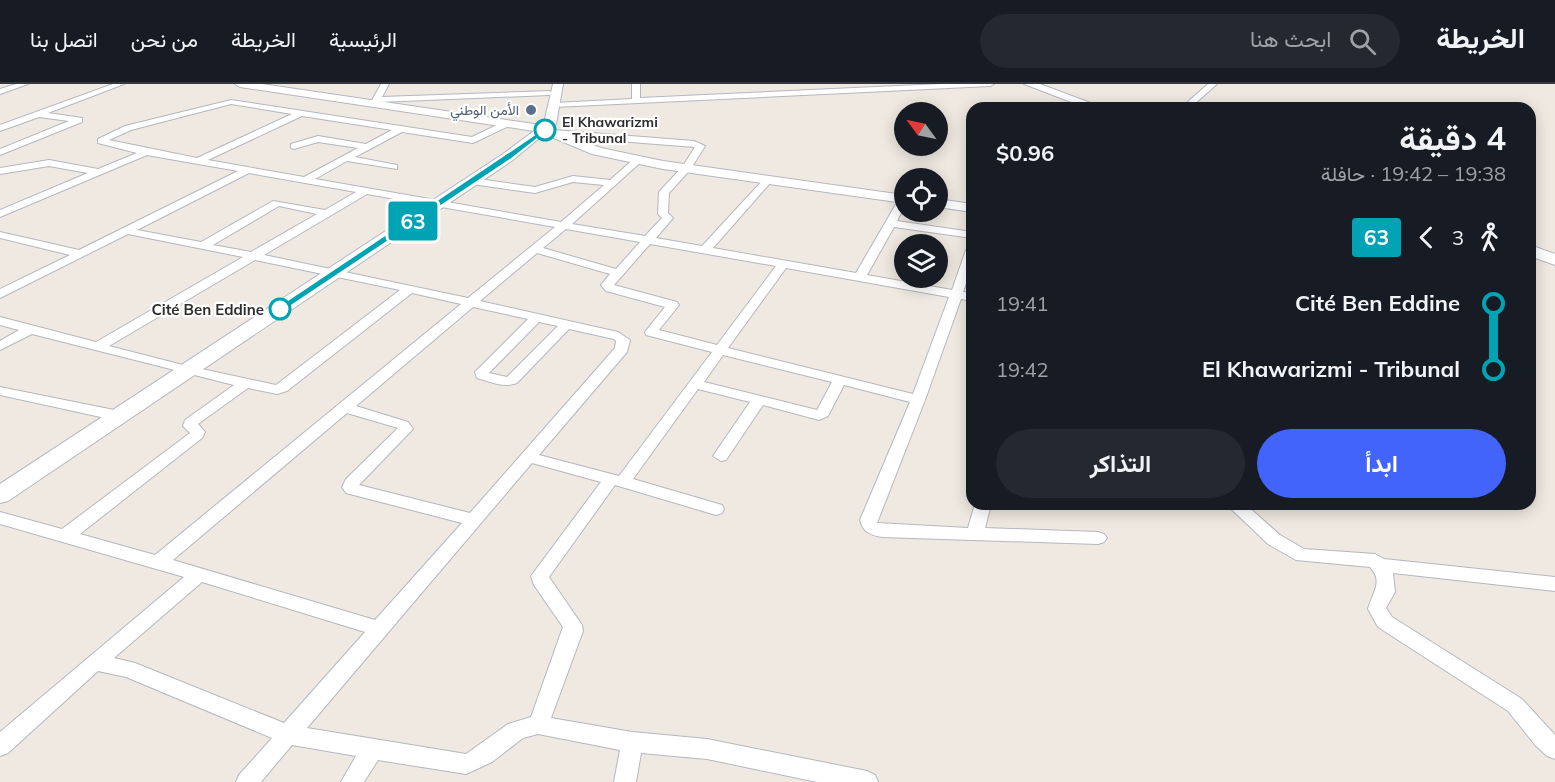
<!DOCTYPE html>
<html lang="ar">
<meta charset="utf-8">
<style>
:root{--surface:#171b24;--page:#242831;--text:#f1f3f6;--muted:#9ea1a6;--line:#363941;--accent:#4264fb}
body{margin:0;font-family:Mulish,Vazirmatn,sans-serif;background:var(--page);color:var(--text);direction:rtl;height:100vh;display:flex;flex-direction:column;font-size:22px;white-space:nowrap}
*{box-sizing:border-box;margin:0}
p{font-size:20px;color:var(--muted)}
.icon{flex:none;width:33px;height:33px;fill:none;stroke:currentColor;stroke-width:2;stroke-linecap:round;stroke-linejoin:round}
.map{position:relative;flex:1;overflow:hidden;direction:ltr}
.drawer{position:absolute;left:966px;top:18px;width:570px;height:408px;display:flex;flex-direction:column;background:var(--surface);border-radius:18px;box-shadow:0 3px 15px #0003;direction:rtl}
.drawer>*{flex:none}
.badge{padding:0 12px;border-radius:4px;font-size:21px;line-height:39px}
.needle{width:39px;rotate:303deg}
.controls{position:absolute;left:894px;top:18px;display:grid;gap:12px}
.controls a{display:grid;place-items:center;width:54px;height:54px;border-radius:50%;background:var(--surface);box-shadow:0 3px 15px #0003;font-size:30px}
.map>.badge{position:absolute;translate:-50% -50%;box-shadow:0 0 0 3px #fff}
.legs{display:flex;align-items:center;gap:9px;height:66px;padding:0 30px;font-size:20px}
.legs p{margin-inline-start:auto}
.overview{display:flex;align-items:center;justify-content:space-between;height:102px;padding:0 30px}
h1{font-size:33px;font-weight:700;line-height:45px}
.cta{display:flex;gap:12px;margin-top:auto;padding:12px 30px}
.cta a{flex:1;height:69px;border-radius:36px;background:var(--accent);color:#fff;font-size:24px;font-weight:700;line-height:69px;text-align:center}
.cta a+a{background:var(--page);color:var(--text)}
ul{padding:0 30px;list-style:none}
li{display:flex;align-items:center;gap:21px;height:66px;font-size:22px}
li i{display:grid;place-items:center;width:9px;height:100%;margin:0 8px;background:currentColor}
li i::after{content:'';width:15px;height:15px;margin:-8px;border:4px solid;border-radius:50%;background:var(--surface)}
li p{margin-inline-start:auto}
li:first-child i{background:linear-gradient(#0000 50%,currentColor 0)}
li:last-child i{background:linear-gradient(currentColor 50%,#0000 0)}
header{display:flex;align-items:center;gap:36px;box-sizing:border-box;height:84px;padding:0 30px;background:var(--surface);border-bottom:2px solid var(--line)}
header strong{font-size:28px}
nav{display:flex;gap:33px;margin-inline-start:auto;font-size:21px}
.search{width:420px;height:54px;background:var(--page);display:flex;align-items:center;gap:15px;box-sizing:border-box;padding:0 21px;border-radius:33px;color:var(--muted);font-size:22px}
.map>svg:first-child{display:block}
.lines{fill:none;stroke-linecap:round;stroke-linejoin:round}
.street-casing{stroke:#b4b7c1;stroke-width:2}
.secondary-casing{stroke:#b4b7c1;stroke-width:2}
.street{fill:#fff;fill-rule:evenodd}
.secondary{fill:#fff;fill-rule:evenodd}
.line-1{fill:#00a3b4;stroke:#fff;stroke-width:1.5}
.service-dot{fill:#5c6f8a;stroke:#fff;stroke-width:2}
.stop-1-dot{fill:#fff;stroke:#00a3b4;stroke-width:3}
.labels{text-anchor:middle;dominant-baseline:central;stroke-width:4.5;stroke-linejoin:round;paint-order:stroke}
.far-service-label{font-size:14px;fill:#4e5e75;stroke:#fff;text-anchor:end}
.far-stop-label{font-size:14px;font-weight:bold;fill:#2e2e2e;stroke:#fff;text-anchor:start}
.stop-label{font-size:15px;font-weight:bold;fill:#2e2e2e;stroke:#fff;text-anchor:end}
</style>
<header>
<strong>الخريطة</strong>
<div class="search"><svg class="icon" aria-label="search" viewBox="0 0 24 24"><circle cx="10" cy="10" r="6"/><path d="M15 15l6 6"/></svg>ابحث هنا</div>
<nav><a>الرئيسية</a><a>الخريطة</a><a>من نحن</a><a>اتصل بنا</a></nav>
</header>
<div class="map">
<svg width="1555" height="698" viewBox="0 0 1555 698">
<rect width="100%" height="100%" fill="#efe9e1"/>
<g class="lines">
<g class="street-casing">
<path id="street" d="M 16,0 L 28,0 L 0,10 L 0,5 Z
M 113,0 L 124,0 L 48,29 L 82,34 L 82,38 L 0,71 L 0,65 L 69,37 L 39,33 L 0,47 L 0,41 Z
M 381,0 L 389,0 L 382,13 L 549,7 L 553,9 L 549,11 L 379,18 L 377,22 L 371,22 L 370,20 Z
M 632,0 L 640,0 L 640,14 L 941,0 L 994,0 L 990,2 L 554,23 L 550,21 L 554,19 L 632,15 Z
M 1208,0 L 1217,0 L 1190,24 L 1181,24 Z
M 231,16 L 472,53 L 505,37 L 511,37 L 511,41 L 473,59 L 402,48 L 355,73 L 397,81 L 397,85 L 347,77 L 315,95 L 561,138 L 604,101 L 573,98 L 535,109 L 472,100 L 467,97 L 472,94 L 535,103 L 573,92 L 610,96 L 635,74 L 641,74 L 641,78 L 572,140 L 645,152 L 662,134 L 658,130 L 659,108 L 683,82 L 695,63 L 553,52 L 549,49 L 553,46 L 694,57 L 705,62 L 690,86 L 669,109 L 668,129 L 673,134 L 656,154 L 702,162 L 765,94 L 771,94 L 771,98 L 713,164 L 856,189 L 899,115 L 904,112 L 904,123 L 897,137 L 972,148 L 972,154 L 894,143 L 867,191 L 952,206 L 966,166 L 972,163 L 972,182 L 963,208 L 972,209 L 972,217 L 961,215 L 925,316 L 877,439 L 968,444 L 975,420 L 991,420 L 985,444 L 1098,448 L 1104,450 L 1107,454 L 1104,458 L 1098,460 L 882,453 C 870,451 863,448 860,436 L 910,318 L 844,301 L 828,332 L 819,336 L 763,321 L 726,376 L 721,377 L 713,372 L 750,318 L 698,305 L 633,395 L 722,421 L 724,425 L 722,429 L 716,431 L 615,401 L 549,493 L 582,541 L 583,547 L 551,634 L 632,648 L 707,655 L 867,687 L 875,691 L 878,698 L 817,698 L 707,675 L 641,669 L 636,698 L 614,698 L 620,666 L 538,650 L 523,654 L 492,678 L 466,690 L 378,676 L 364,698 L 341,698 L 356,672 L 292,661 L 261,698 L 236,698 L 239,691 L 272,654 L 126,593 L 98,587 L 8,669 L 0,672 L 0,648 L 184,493 L 0,440 L 0,428 L 62,445 L 190,349 L 183,342 L 185,336 L 234,301 L 32,250 L 0,266 L 0,257 L 19,246 L 0,241 L 0,233 L 96,258 L 243,173 L 128,150 L 0,214 L 0,205 L 70,171 L 0,154 L 0,148 L 79,166 L 238,87 L 147,71 L 0,133 L 0,126 L 88,89 L 49,82 L 0,90 L 0,84 L 49,76 L 98,85 L 137,69 L 98,59 L 98,55 L 125,42 ZM 231,20 L 292,30 L 197,74 L 109,56 L 131,46 ZM 302,32 L 392,46 L 366,60 L 318,52 L 291,60 L 291,64 L 294,65 L 318,58 L 358,64 L 304,93 L 208,76 ZM 249,89 L 356,108 L 325,126 L 273,117 L 201,158 L 137,146 ZM 367,110 L 555,143 L 468,214 L 264,171 ZM 279,122 L 317,130 L 251,168 L 213,161 ZM 566,145 L 640,158 L 616,185 L 543,164 ZM 650,160 L 776,182 L 717,261 L 659,246 L 679,221 L 677,218 L 614,201 ZM 537,169 L 610,190 L 601,201 L 606,207 L 665,223 L 645,248 L 646,251 L 712,268 L 619,392 L 539,371 L 627,268 L 630,256 L 618,248 L 480,217 ZM 255,176 L 400,206 L 276,301 L 179,280 L 109,262 ZM 786,184 L 949,213 L 913,310 L 728,264 ZM 412,209 L 461,220 L 155,471 L 80,450 L 202,354 L 205,348 L 198,340 L 248,304 L 277,310 L 287,307 ZM 473,223 L 528,235 L 475,288 L 477,294 C 491,298 503,304 517,299 L 569,245 L 614,255 L 616,257 L 615,264 L 470,429 L 359,401 L 413,345 L 408,338 L 356,322 ZM 539,238 L 558,242 L 507,293 L 489,289 ZM 723,271 L 832,298 L 817,326 L 704,298 ZM 347,329 L 398,344 L 346,395 L 342,403 L 346,409 L 462,439 L 375,536 L 173,476 ZM 532,379 L 601,398 L 531,492 L 534,501 L 563,543 L 531,633 L 508,640 L 466,670 L 307,644 ZM 202,498 L 365,548 L 284,639 L 135,579 L 114,574 Z
M 0,303 L 119,327 L 126,332 L 119,337 L 0,311 Z
M 1226,420 L 1245,420 L 1280,451 L 1304,465 L 1375,470 L 1384,475 L 1555,493 L 1555,507 L 1393,489 L 1395,508 L 1386,524 L 1392,533 L 1522,615 L 1555,651 L 1555,675 L 1547,672 L 1536,662 L 1508,627 L 1378,543 L 1368,525 C 1372,509 1384,498 1370,483 L 1296,476 L 1268,460 Z"/>
</g>
<g class="secondary-casing">
<path id="secondary" d="M 235,0 L 262,0 L 541,41 L 544,39 L 553,0 L 563,0 L 556,40 L 552,45 L 601,64 L 663,77 L 904,111 L 904,119 L 663,85 L 592,70 L 544,50 L 513,76 L 8,417 L 0,419 L 0,400 L 503,70 L 534,47 L 240,3 Z
M 1024,0 L 1040,0 L 1104,24 L 1087,24 Z
M 938,115 L 972,120 L 972,128 L 938,123 Z
M 1530,161 L 1555,170 L 1555,181 L 1530,172 Z"/>
</g>
<use href="#street" class="street"/>
<use href="#secondary" class="secondary"/>
</g>
<path class="line-1" d="M 545,44 L 547,47 L 511,75 L 283,227 L 275,225 Z"/>
<circle class="service-dot" cx="531" cy="26" r="6"/>
<g class="stop-1-dot">
<circle cx="545" cy="46" r="10"/>
<circle cx="280" cy="225" r="10"/>
</g>
<g class="labels">
<g class="far-service-label">
<text x="519" y="26">الأمن الوطني</text>
</g>
<g class="far-stop-label">
<text x="562" y="38">El Khawarizmi<tspan x="562" dy="16">- Tribunal</tspan></text>
</g>
<g class="stop-label">
<text x="264" y="225">Cité Ben Eddine</text>
</g>
</g>
</svg>
<div class="controls">
<a><svg class="needle" viewBox="-14 -14 28 28"><path d="M0-13l5 13h-10z" fill="#e53935"/><path d="M0 13l5-13h-10z" fill="#9ea1a6"/></svg></a>
<a><svg class="icon" aria-label="locate" viewBox="0 0 24 24"><circle cx="12" cy="12" r="6"/><path d="M12 2v4M12 18v4M2 12h4M18 12h4"/></svg></a>
<a><svg class="icon" aria-label="layers" viewBox="0 0 24 24"><path d="M12 4l9 5-9 5-9-5zM3 14l9 5 9-5"/></svg></a>
</div>
<b class="badge" style="left:413px;top:137px;background:#00a3b4;color:#fff">63</b>
<section class="drawer">
<div class="overview"><div><h1>4 دقيقة</h1><p>19:38 – 19:42 · حافلة</p></div><b>$0.96</b></div>
<div class="legs"><svg class="icon" aria-label="walk" viewBox="0 0 24 24"><circle cx="13" cy="4" r="2"/><path d="M13 8l-2 6 4 7M11 14l-3 7M7 12l3-4h3l4 4"/></svg>3<svg class="icon" aria-label="back" viewBox="0 0 24 24"><path d="M15 5l-7 7 7 7"/></svg><b class="badge" style="background:#00a3b4;color:#fff">63</b></div>
<ul>
<li><i style="color:#00a3b4"></i><b>Cité Ben Eddine</b><p>19:41</p></li>
<li><i style="color:#00a3b4"></i><b>El Khawarizmi - Tribunal</b><p>19:42</p></li>
</ul>
<div class="cta"><a>ابدأ</a><a>التذاكر</a></div>
</section>
</div>
